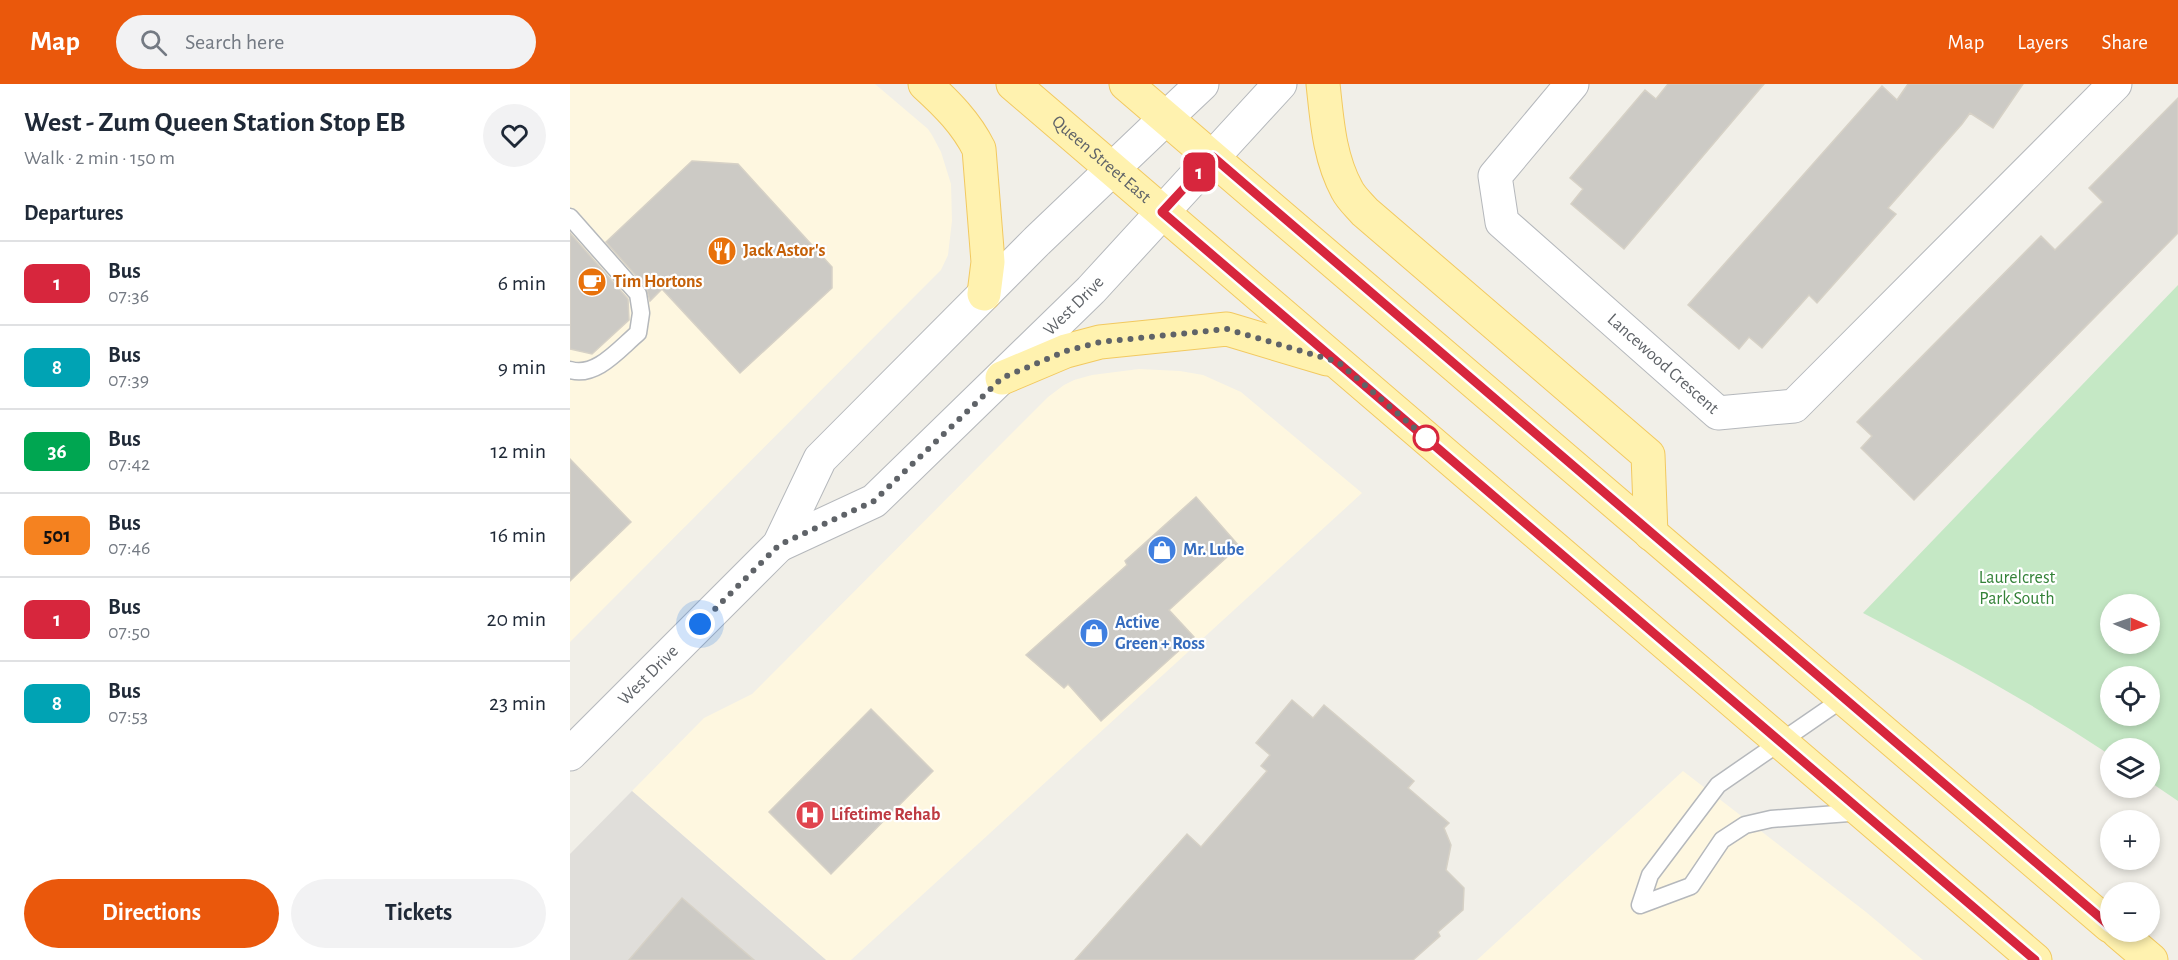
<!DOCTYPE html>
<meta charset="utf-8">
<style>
:root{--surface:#fff;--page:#f2f2f3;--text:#1f2937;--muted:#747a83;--line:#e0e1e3;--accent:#ea580c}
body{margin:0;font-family:"Alegreya Sans",sans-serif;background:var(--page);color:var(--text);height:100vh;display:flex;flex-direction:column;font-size:22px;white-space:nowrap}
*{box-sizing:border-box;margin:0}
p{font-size:20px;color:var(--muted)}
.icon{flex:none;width:33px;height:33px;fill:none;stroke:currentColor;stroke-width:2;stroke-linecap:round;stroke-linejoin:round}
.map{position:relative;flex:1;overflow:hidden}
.drawer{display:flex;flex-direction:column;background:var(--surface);width:570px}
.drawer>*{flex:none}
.badge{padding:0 12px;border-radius:9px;font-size:21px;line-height:39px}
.needle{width:39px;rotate:92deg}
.controls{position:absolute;left:1530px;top:510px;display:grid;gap:12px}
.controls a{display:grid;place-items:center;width:60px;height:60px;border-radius:50%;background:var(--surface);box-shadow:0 3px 9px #0003;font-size:30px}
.you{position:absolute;width:30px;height:30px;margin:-15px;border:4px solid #fff;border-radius:50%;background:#1a73e8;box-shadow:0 0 0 9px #1a73e833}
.map>.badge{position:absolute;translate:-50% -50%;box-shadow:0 0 0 3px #fff}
h2{padding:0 24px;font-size:22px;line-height:54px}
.round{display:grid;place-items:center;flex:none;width:63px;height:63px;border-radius:32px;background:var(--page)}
.summary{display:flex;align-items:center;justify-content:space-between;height:102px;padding:0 24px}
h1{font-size:28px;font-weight:700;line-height:45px}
.button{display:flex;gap:12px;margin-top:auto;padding:12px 24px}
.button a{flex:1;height:69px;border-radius:36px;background:var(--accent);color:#fff;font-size:24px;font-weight:700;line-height:69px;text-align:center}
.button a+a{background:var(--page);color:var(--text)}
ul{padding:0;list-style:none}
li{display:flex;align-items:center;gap:18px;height:84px;padding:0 24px;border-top:2px solid var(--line)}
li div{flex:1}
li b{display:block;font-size:22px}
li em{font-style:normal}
li .badge{min-width:66px;font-weight:700;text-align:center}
header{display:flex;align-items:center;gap:36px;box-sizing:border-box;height:84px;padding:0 30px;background:var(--accent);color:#fff}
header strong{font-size:28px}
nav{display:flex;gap:33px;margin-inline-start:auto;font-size:21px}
.search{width:420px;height:54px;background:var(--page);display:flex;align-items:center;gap:15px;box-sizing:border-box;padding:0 21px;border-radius:33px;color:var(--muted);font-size:22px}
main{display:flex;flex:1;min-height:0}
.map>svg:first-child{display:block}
.commercial{fill:#fef7e0}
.industrial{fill:#e0deda}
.green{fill:#c5e8c5;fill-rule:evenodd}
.building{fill:#cccac5;stroke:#d6d1c6;stroke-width:1.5}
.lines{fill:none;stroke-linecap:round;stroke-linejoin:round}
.service-casing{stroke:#b5b8bc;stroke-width:19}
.minor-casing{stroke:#b5b8bc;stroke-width:35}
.tertiary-casing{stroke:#b5b8bc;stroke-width:35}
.primary-casing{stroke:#f2c960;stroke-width:35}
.service{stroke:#fff;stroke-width:16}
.minor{stroke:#fff;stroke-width:33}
.tertiary{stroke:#fff;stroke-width:33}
.primary{stroke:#fff2af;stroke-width:33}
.line-casing{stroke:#fff;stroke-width:14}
.line{stroke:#d7263d;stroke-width:9}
.walk{stroke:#5f6368;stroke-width:6;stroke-dasharray:0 10.8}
.stop-dot{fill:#fff;stroke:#d7263d;stroke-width:3}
.labels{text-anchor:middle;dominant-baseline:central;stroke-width:4.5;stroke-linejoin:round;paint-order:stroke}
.street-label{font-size:18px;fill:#5f6368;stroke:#fff}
.food-label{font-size:18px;font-weight:bold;fill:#c56008;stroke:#fff;text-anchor:start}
.shop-label{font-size:18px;font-weight:bold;fill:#366cbe;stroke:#fff;text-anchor:start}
.park-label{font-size:18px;fill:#348238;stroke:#fff}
.health-label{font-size:18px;font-weight:bold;fill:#be3a42;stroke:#fff;text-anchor:start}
</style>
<header>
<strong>Map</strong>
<div class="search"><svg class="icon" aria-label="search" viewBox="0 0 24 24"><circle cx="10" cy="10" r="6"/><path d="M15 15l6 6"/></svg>Search here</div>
<nav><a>Map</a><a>Layers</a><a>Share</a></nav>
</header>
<main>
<section class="drawer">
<div class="summary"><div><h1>West - Zum Queen Station Stop EB</h1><p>Walk · 2 min · 150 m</p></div><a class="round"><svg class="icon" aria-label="heart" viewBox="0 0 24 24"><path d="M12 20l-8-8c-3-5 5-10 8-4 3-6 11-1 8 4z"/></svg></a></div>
<h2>Departures</h2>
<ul>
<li><span class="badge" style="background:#d7263d;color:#fff">1</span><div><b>Bus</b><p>07:36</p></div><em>6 min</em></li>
<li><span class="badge" style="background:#00a3b4;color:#fff">8</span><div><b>Bus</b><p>07:39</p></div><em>9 min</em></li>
<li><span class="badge" style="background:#00a651;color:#fff">36</span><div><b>Bus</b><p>07:42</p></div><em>12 min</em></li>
<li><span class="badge" style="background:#f58220;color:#111">501</span><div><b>Bus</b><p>07:46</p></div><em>16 min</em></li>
<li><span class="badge" style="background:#d7263d;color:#fff">1</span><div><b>Bus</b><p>07:50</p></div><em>20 min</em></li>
<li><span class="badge" style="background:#00a3b4;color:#fff">8</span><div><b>Bus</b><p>07:53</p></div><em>23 min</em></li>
</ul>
<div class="button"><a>Directions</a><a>Tickets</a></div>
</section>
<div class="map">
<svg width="1608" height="876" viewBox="0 0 1608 876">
<rect width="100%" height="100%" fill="#f1efe8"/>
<path class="commercial" d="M 0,0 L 305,0 L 358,45 L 362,51 L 371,68 L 381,100 L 382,137 L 378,171 L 371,186 L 0,558 Z
M 569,285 L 610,287 L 633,291 L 671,308 L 792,409 L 281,876 L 256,876 L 62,707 L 134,634 L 182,610 L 478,313 L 494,301 L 504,296 L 522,291 Z
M 1113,687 L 1296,828 L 1353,876 L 907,876 Z"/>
<path class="industrial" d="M 62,707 L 256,876 L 0,876 L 0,770 Z"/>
<path class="green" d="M 1608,201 L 1608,717 L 1580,698 L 1580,664 L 1540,664 L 1540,671 C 1461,618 1377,573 1293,529 ZM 1540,520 L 1580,520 L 1580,560 L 1540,560 ZM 1540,592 L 1580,592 L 1580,632 L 1540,632 Z"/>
<path class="building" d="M 1098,0 L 1194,0 L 1054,165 L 1001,120 L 1013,105 L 1000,94 L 1075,6 L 1086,15 Z
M 1338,0 L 1453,0 L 1423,44 L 1400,29 L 1392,40 L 1318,124 L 1326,130 L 1247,219 L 1239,211 L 1192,264 L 1179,253 L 1169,265 L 1118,221 L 1312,2 L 1327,16 Z
M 1608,14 L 1608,149 L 1344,416 L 1291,364 L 1302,352 L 1287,338 L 1471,152 L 1485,166 L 1533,118 L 1519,104 Z
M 122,77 L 168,80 L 262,183 L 262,204 L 170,289 L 92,205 L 80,217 L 76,203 L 36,158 Z
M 0,149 L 58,215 L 59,236 L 22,270 L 0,265 Z
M 0,375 L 61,438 L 0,497 Z
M 626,413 L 669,462 L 599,526 L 624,553 L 531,637 L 498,600 L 494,604 L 456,571 L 557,481 L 555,477 Z
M 722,616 L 743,634 L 754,621 L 844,697 L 838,704 L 879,739 L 874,744 L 881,761 L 876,786 L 894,804 L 893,826 L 868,848 L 870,852 L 843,876 L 505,876 L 617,750 L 631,763 L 697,687 L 691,682 L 700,671 L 686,659 Z
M 301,625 L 363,687 L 261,790 L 199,728 Z
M 112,814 L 184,876 L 59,876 Z"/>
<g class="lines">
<g class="service-casing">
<path id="service" d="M 0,133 L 68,210 L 71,229 L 68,249 C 49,265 26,294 0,286
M 1070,821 L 1080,791 L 1148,701 L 1274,614
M 1070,821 L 1121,802 L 1152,756 L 1175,741 L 1201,735 L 1292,728"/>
</g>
<g class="minor-casing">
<g id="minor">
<path id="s1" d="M 1002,0 L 925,92 L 932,138 L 1148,329 L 1224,322 L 1545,0"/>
<path d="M 596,34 L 632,0"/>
<path d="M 643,73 L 710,0"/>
</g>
</g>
<g class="tertiary-casing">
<g id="tertiary">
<path id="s2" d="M 209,461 L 304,417 L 521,206 L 643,73"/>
<path id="s3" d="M 0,670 L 209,461 L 250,375 L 467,157 L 596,34"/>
</g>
</g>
<g class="primary-casing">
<g id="primary">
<path d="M 355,0 C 377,20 396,39 409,65 L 418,178 L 414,210"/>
<path id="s4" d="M 443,0 L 1465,876"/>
<path d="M 556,0 L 1540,842"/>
<path d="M 753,0 C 757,36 759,73 777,106 C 781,114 789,121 795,128 L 1078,371 L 1081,450"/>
<path d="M 432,294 L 496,267 L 530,258 L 657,245 L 757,275"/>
<path d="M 1548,848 L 1581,876"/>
</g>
</g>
<use href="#service" class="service"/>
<use href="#minor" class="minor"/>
<use href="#tertiary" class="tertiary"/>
<use href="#primary" class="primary"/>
</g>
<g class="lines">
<g class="line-casing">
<path id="line" d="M 1465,876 L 592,128 L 643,73 L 1540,842"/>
</g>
<use href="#line" class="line"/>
<path class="walk" d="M 130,540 L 209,461 L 304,417 L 432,294 L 496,267 L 530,258 L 657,245 L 768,278 L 856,354"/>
</g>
<defs>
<g id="restaurant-disc" transform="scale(1.5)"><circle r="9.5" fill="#e8710a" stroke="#fff"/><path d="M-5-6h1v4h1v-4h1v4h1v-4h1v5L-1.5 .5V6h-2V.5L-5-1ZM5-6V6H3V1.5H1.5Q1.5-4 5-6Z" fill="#fff"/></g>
<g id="cafe-disc" transform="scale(1.5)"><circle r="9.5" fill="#e8710a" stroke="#fff"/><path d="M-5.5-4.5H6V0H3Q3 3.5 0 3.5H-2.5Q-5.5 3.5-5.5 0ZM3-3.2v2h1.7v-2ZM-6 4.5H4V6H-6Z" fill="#fff"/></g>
<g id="shop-disc" transform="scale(1.5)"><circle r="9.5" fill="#3f7fe0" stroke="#fff"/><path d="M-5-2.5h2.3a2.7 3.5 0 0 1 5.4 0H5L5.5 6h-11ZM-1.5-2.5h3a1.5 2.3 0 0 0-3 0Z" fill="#fff"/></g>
<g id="hospital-disc" transform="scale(1.5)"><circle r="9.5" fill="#e0444e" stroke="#fff"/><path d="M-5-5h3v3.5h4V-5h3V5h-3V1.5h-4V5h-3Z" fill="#fff"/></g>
</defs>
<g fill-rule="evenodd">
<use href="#restaurant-disc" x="152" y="167"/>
<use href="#cafe-disc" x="22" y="198"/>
<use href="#shop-disc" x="592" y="466"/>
<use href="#shop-disc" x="524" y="549"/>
<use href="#hospital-disc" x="240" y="731"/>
</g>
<circle class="stop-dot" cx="856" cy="354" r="12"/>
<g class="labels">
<g class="street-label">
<text stroke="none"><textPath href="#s4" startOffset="116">Queen Street East</textPath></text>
<text stroke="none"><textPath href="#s2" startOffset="384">West Drive</textPath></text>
<text stroke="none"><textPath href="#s1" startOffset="381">Lancewood Crescent</textPath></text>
<text stroke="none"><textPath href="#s3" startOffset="111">West Drive</textPath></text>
</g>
<g class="food-label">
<text x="173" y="167">Jack Astor's</text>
<text x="43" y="198">Tim Hortons</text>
</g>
<g class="shop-label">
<text x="613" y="466">Mr. Lube</text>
<text x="545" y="539">Active<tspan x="545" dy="21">Green + Ross</tspan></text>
</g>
<g class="park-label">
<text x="1447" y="494">Laurelcrest<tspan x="1447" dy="21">Park South</tspan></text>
</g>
<g class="health-label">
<text x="261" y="731">Lifetime Rehab</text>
</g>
</g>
</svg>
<div class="controls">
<a><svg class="needle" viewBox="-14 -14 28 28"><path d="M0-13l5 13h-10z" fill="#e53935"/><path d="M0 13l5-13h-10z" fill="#747a83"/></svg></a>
<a><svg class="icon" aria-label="locate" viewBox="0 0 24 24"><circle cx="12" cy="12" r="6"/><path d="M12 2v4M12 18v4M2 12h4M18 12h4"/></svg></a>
<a><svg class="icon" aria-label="layers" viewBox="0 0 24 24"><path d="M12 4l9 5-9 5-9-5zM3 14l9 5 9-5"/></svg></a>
<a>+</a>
<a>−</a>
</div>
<div class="you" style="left:130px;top:540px"></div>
<b class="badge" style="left:629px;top:88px;background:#d7263d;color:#fff">1</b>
</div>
</main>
